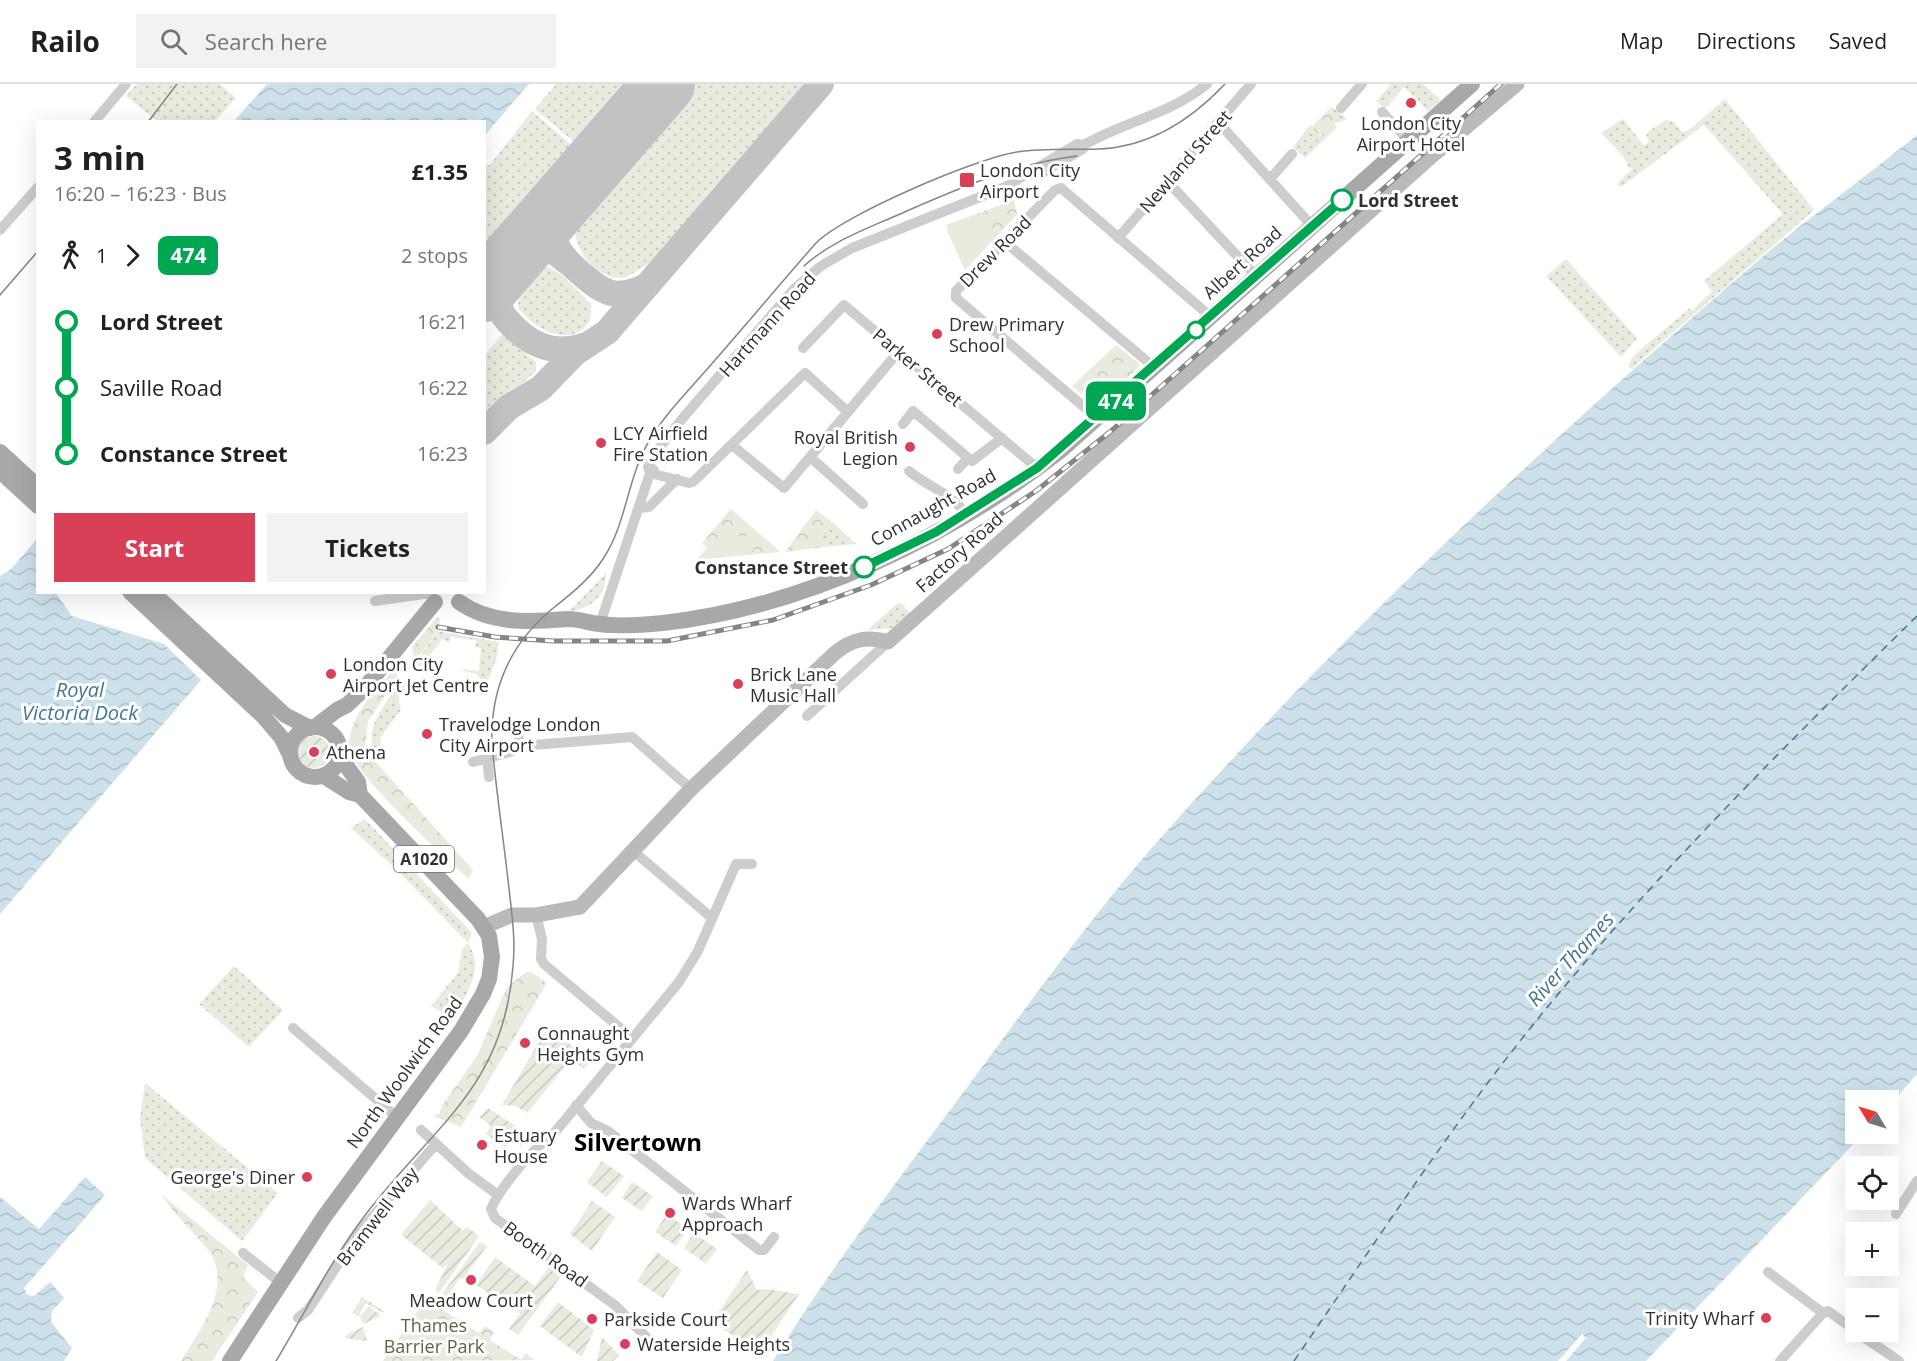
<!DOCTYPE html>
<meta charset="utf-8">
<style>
:root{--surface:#fff;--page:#f2f2f2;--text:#202124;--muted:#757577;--line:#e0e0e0;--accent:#da3f58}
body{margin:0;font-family:"Open Sans",sans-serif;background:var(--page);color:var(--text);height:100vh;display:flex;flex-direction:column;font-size:22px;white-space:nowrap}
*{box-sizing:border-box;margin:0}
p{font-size:20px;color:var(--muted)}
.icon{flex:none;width:33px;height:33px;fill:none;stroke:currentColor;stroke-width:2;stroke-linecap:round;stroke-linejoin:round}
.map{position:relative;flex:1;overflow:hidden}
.drawer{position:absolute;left:36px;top:36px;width:450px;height:474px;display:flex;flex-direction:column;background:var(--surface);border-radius:0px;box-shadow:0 6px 24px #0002}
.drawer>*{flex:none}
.badge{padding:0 12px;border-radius:9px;font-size:21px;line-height:39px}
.needle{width:39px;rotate:308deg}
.buttons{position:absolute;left:1845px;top:1006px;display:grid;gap:12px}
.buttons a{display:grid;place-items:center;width:54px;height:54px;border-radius:0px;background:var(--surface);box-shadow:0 6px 24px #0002;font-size:30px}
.map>.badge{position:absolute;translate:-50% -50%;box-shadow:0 0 0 3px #fff}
.legs{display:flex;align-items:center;gap:9px;height:66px;padding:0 18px;font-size:20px}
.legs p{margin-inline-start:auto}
.headline{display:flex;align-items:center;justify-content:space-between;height:102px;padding:0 18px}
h1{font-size:33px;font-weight:700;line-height:45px}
.cta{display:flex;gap:12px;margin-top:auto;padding:12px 18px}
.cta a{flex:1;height:69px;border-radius:0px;background:var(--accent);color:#fff;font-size:24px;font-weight:700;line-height:69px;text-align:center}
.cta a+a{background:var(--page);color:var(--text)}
ul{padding:0 18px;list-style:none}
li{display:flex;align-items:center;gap:21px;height:66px;font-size:22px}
li i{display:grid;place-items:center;width:9px;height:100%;margin:0 8px;background:currentColor}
li i::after{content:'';width:15px;height:15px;margin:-8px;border:4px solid;border-radius:50%;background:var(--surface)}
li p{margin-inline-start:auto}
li:first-child i{background:linear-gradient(#0000 50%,currentColor 0)}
li:last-child i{background:linear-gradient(currentColor 50%,#0000 0)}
header{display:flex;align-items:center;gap:36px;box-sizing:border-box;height:84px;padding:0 30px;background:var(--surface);border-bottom:2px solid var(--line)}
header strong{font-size:28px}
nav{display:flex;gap:33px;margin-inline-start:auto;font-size:21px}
.search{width:420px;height:54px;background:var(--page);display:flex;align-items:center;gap:15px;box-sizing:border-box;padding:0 21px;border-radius:0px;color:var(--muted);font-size:22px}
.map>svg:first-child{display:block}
.grass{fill:url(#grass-dots)}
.forest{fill:url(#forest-crowns)}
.garden{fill:url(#garden-furrows)}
.pitch{fill:#e7ecdf}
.water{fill:url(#water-waves)}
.pier{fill:#fff}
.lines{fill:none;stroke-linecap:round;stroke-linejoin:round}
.ferry{stroke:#43778d;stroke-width:1.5;stroke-dasharray:8 6;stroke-linecap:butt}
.taxiway{stroke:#c2c2c2;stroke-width:26}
.runway{stroke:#c2c2c2;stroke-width:62}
.street{stroke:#cdcdcd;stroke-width:10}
.secondary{stroke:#bababa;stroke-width:15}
.primary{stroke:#a8a8a8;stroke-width:16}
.tram{stroke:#858585;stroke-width:1.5}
.rail-casing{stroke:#858585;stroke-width:5}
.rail{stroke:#fff;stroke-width:3;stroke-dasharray:9;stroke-linecap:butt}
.line-1-casing{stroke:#fff;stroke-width:14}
.line-1{stroke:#00a651;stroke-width:9}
.poi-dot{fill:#da3f58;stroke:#fff;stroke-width:2}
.stop-1-dot{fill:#fff;stroke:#00a651;stroke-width:3}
.labels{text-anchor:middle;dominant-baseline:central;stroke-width:6;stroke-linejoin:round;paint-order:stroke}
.shield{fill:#fff;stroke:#6e6e6e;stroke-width:1.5}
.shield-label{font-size:16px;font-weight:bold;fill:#303030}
.poi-label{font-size:18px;fill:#303030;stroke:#fff;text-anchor:start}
.street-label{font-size:18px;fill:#303030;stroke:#fff}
.stop-label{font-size:18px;font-weight:bold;fill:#303030;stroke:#fff;text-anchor:start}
.park-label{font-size:18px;fill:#576940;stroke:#fff}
.water-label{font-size:20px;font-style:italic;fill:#43778d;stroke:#fff}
.district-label{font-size:24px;font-weight:bold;fill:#000;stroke:#fff}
</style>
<header>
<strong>Railo</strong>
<div class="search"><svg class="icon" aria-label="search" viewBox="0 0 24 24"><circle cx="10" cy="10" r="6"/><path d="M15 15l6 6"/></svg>Search here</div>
<nav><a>Map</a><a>Directions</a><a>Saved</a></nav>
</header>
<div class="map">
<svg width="1917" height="1277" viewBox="0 0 1917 1277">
<defs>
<pattern id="grass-dots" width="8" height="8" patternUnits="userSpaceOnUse" patternTransform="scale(1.5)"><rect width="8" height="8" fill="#e7ecdf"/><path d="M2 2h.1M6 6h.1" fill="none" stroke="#c6cbc0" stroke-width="1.8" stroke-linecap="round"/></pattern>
<pattern id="forest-crowns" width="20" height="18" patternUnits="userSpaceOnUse" patternTransform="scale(1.5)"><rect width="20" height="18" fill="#e7ecdf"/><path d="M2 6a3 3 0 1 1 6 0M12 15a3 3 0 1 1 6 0" fill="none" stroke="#c6cbc0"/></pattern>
<pattern id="garden-furrows" width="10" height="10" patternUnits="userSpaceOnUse" patternTransform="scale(1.5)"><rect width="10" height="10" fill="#e7ecdf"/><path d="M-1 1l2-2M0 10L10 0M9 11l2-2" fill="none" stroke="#c6cbc0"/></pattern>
<pattern id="water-waves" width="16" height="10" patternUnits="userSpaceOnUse" patternTransform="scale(1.5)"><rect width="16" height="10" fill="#cce1ea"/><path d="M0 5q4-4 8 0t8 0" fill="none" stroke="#b0c1c9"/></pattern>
</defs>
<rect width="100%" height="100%" fill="#fff"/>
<path class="grass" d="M 137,0 L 220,0 L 236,14 L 215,37 L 157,37 L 126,12 Z
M 556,0 L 631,0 L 578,61 L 535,25 Z
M 696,0 L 808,0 L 656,175 L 625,194 C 595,195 576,169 574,142 Z
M 1391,0 L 1423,0 L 1441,16 L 1428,27 L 1404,3 L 1385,25 L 1376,17 Z
M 1725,15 L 1814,126 L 1631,285 L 1628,282 L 1633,272 L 1690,224 L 1692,227 L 1712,207 L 1704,197 L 1783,130 L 1704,41 L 1621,103 L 1617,100 L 1633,84 L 1629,84 L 1623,72 L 1601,49 L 1623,35 L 1644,62 L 1649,57 L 1646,52 L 1649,47 L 1666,36 L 1674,38 L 1682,48 L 1689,46 Z
M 1332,23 L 1347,35 L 1338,39 L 1334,38 L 1334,34 L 1325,30 L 1319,34 Z
M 532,27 L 575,64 L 485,169 L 485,81 L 490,81 Z
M 1310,41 L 1314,43 L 1313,49 L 1321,52 L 1325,48 L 1331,49 L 1305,74 L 1293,63 Z
M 1566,175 L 1637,254 L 1621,273 L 1546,192 Z
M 542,180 L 562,191 L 591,220 L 590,237 C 571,266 534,245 518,224 L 519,207 Z
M 503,249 L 536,278 L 536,287 L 485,333 L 485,271 Z
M 832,438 L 856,460 L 823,463 L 821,452 Z
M 606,489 C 607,513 589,525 568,528 Z
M 901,519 L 910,529 L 892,544 L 867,546 L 897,520 Z
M 438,547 L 499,558 L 496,576 L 486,601 L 476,590 L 457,585 L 479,587 L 481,564 L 475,563 L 476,556 L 451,553 L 449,559 L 443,555 L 420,583 L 415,579 Z
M 399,599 L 407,599 L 398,613 L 401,626 L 380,654 L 382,672 L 379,675 C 359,648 384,623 399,599 Z
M 365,735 L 472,849 L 468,860 C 486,883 465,913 453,935 L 431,922 L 458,889 L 462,866 L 468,859 L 397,786 L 351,744 Z
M 234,882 L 283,926 L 249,963 L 199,920 Z
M 145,999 L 278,1109 L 242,1157 L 145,1074 L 140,1034 Z"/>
<path class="forest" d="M 1325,30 L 1334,33 L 1334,39 L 1337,43 L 1331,49 L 1314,52 L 1313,41 Z
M 1014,116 L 1017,131 L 965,186 L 946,141 Z
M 1116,261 L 1141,281 L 1096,322 L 1072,302 Z
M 731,425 L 774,462 L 780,468 L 696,476 L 707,464 L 702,459 Z
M 816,426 L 832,438 L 821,452 L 823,463 L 785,468 Z
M 437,533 L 440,535 L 438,547 L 415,577 L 412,563 Z
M 393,587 L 398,592 L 368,637 L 365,666 L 473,786 L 469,795 C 447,775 350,688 349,662 C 348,636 375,604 393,587 Z
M 526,888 L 533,889 L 547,899 L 461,1043 L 433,1032 L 439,1030 L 443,1020 L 477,972 L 507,903 Z
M 161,1110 L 248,1181 L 243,1193 L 258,1208 L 212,1277 L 181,1277 C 201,1244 236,1200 206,1163 C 190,1145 174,1130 161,1110 Z
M 426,1215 L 479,1249 L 485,1242 L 494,1248 L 490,1256 L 521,1276 L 526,1269 L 534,1276 L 383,1277 Z"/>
<path class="garden" d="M298 668a16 16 0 1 1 32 0a16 16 0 1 1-32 0Z
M 548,942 L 590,978 L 584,985 L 571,975 L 527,1029 L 516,1022 L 502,1021 Z
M 488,1024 L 529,1051 L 521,1062 L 511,1056 L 506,1064 L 486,1050 L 491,1042 L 479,1033 Z
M 602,1077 L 624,1092 L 607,1113 L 587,1098 Z
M 632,1098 L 653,1112 L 642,1127 L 622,1114 Z
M 430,1116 L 463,1147 L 467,1143 L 479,1152 L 439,1209 L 435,1206 L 448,1179 L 443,1184 L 401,1151 Z
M 592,1117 L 615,1133 L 592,1167 L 570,1150 Z
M 667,1130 L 688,1145 L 676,1162 L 655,1148 Z
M 694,1149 L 717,1165 L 706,1180 L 684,1164 Z
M 480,1158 L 487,1162 L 463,1195 L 460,1194 L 445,1216 L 440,1213 Z
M 657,1168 L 682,1186 L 663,1214 L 637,1197 Z
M 495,1173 L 535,1202 L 550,1182 L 562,1191 L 518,1251 L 509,1245 L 520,1229 L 476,1201 Z
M 747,1186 L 757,1206 L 767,1205 L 799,1210 L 772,1251 L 752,1264 L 712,1238 Z
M 362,1213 L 384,1227 L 383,1229 L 366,1219 L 358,1232 L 352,1229 Z
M 558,1218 L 594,1246 L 582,1273 L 540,1242 Z
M 369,1222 L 381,1232 L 363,1240 L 360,1233 Z
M 363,1243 L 367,1257 L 345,1254 L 348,1250 Z
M 602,1253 L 619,1271 L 613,1277 L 597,1277 Z"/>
<path class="pitch" d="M 983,132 L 993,156 L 965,186 L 947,147 Z
M 752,451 L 753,467 L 718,471 L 716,455 Z"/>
<path class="water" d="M 267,0 L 529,0 L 485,51 L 484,38 L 234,37 Z
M 1917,51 L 1917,990 L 1889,1022 L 1888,1017 L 1856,1017 L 1856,1050 L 1863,1050 L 1646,1277 L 773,1277 C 828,1188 891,1105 954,1021 C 1025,926 1093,828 1173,740 C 1350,542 1545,360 1746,187 C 1802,138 1858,99 1917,51 Z
M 37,455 L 38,508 L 56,509 L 72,532 L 164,560 L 201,596 L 0,830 L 0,492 L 11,485 Z
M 85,1093 L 105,1111 L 24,1204 L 27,1211 L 34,1212 L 50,1198 L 64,1214 L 52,1227 L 51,1238 L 72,1264 L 64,1277 L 0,1277 L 0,1113 L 39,1145 Z"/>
<path class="pier" d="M 1582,1250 L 1586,1254 L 1566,1277 L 1558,1277 Z"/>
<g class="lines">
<path class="ferry" d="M 1294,1277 C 1380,1152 1462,1024 1560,908 C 1671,775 1794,653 1917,532"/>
<path class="taxiway" d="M 560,120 C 545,149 555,167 578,187 C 603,209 616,218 648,201
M 566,177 C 558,170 549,162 538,162 C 510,161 490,201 500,225 C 505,237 515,244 524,252 C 542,266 564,269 586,261
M 484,348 L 509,323 L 541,304 L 575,269 L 607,248 L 821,0"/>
<path class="runway" d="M 484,207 L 664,0"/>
<path class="street" d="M 1341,24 L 1362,0
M 1382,28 L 1408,56
M 94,38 L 126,0
M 1218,38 L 1312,142
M 1029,91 L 1042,89 L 1083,65 L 1084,61
M 1270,95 L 1292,70
M 1167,97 L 1256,192
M 0,146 L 38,103
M 1118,154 L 1251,0
M 1005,158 L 1154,283
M 803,264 L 844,221 L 1037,384
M 1097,334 L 956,214 L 956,207 L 1055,106 L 1061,104 L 1211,233
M 903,340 L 913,327 L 972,377 L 1002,354
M 732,361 L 784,404 L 899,267
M 810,373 L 863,420
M 958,385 L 968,374
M 909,387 C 926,402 954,410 966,431
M 650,389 L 648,383 L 656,368 L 682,335 L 794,205 L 821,182 L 852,164 L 1005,103 L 1077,60 L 1084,61 C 1123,38 1171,30 1207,0
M 650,389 L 689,399 L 693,398 L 805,289 L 848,328
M 639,424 L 649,423 L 677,395
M 375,517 L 431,509
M 600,540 L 650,389 L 654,386
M 807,632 L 888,558
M 515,640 L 521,662
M 487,674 L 489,693
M 473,678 L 510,668 L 521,662 L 632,653 L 691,705
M 632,766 L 712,834
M 536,831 L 542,855 L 541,875 L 544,880 L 632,954
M 293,944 L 397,1033
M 576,1021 L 591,1039 L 608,1047 L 759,1166 L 764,1166 L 774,1153
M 421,1046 L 468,1089 L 498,1111
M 1896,1130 L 1917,1097
M 243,1169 L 281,1199
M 1768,1188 L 1823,1229
M 1823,1229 L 1828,1227 L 1856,1247
M 298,1234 L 308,1226 L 359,1148 L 436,1060
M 1856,1248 L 1899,1277
M 650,1257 L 616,1222 L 495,1134 L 491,1125 C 499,1106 533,1063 551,1053 L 679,898 L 698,867 L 736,780 L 752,780
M 1780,1277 L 1823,1229"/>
<path class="secondary" d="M 484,843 L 512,831 L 536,831 L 580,823 L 691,705 L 835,569 C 852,555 867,552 888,558 L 1433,71 L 1517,0"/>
<path class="primary" d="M 0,368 L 38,403
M 0,387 L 38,422
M 130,508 L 264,633 L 281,653 L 289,669
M 152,508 L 285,631 L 310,644
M 459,518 C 492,541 530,538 568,535 C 579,535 589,539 600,540 C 620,543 643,541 663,539 C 805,523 948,454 1060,367 L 1472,0
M290 668a25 25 0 1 1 50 0a25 25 0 1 1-50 0Z
M 315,643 L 337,626 L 347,621 L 363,606 L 435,518
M 340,673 L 358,698 L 360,711
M 230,1277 L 324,1133 L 461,947 L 483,910 L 489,895 L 492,873 L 489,852 L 478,835 L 360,711 L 349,708 L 324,692"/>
<path class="tram" d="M 148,38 L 177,0
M 804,182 C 829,159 861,147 893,133 C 953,107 1011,80 1077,72
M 0,211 L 38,167
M 276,1277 C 306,1227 331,1176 366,1130 C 433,1042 504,1004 513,882 C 516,853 511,824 508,796 C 503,751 496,706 492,660 C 490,605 509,561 552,525 C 571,510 590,495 603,475 C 627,439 627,394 649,357 C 665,330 688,307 709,283 C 745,242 780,200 816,159 C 843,131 977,74 1017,68 C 1044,64 1071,66 1099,65 C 1149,63 1191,36 1225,0"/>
<g class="rail-casing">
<path id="rail" d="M 438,543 L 495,553 L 553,557 L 667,557 L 773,536 L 871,501 L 948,465 L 1036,407 L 1111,347 L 1501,0"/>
</g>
<use href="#rail" class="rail"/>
</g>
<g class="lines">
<g class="line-1-casing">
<path id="line-1" d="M 864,483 L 936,448 L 1037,384 L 1342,116"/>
</g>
<use href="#line-1" class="line-1"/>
</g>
<g class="poi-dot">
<circle cx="1411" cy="19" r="6"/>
<rect x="959" y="88" width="16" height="16" rx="3"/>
<circle cx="937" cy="250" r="6"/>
<circle cx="601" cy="359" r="6"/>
<circle cx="910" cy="363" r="6"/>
<circle cx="331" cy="590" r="6"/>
<circle cx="738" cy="600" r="6"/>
<circle cx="427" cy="650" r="6"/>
<circle cx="314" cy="668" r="6"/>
<circle cx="525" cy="959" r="6"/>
<circle cx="482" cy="1061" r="6"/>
<circle cx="307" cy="1093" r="6"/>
<circle cx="670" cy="1129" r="6"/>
<circle cx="471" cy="1196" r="6"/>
<circle cx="1766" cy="1234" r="6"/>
<circle cx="592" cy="1235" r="6"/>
<circle cx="625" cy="1260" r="6"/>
</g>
<g class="stop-1-dot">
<circle cx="1342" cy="116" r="10"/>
<circle cx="1196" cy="246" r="8"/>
<circle cx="864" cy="483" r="10"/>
</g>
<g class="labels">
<rect class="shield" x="394" y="762" width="60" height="26" rx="4.5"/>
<g class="shield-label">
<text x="424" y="775">A1020</text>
</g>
<g class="poi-label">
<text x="1411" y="39" text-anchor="middle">London City<tspan x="1411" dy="21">Airport Hotel</tspan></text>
<text x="980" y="86">London City<tspan x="980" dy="21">Airport</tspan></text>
<text x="949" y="240">Drew Primary<tspan x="949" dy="21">School</tspan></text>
<text x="613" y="349">LCY Airfield<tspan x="613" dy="21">Fire Station</tspan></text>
<text x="898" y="353" text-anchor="end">Royal British<tspan x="898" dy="21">Legion</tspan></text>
<text x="343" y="580">London City<tspan x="343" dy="21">Airport Jet Centre</tspan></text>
<text x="750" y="590">Brick Lane<tspan x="750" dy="21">Music Hall</tspan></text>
<text x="439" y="640">Travelodge London<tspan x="439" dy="21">City Airport</tspan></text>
<text x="326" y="668">Athena</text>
<text x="537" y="949">Connaught<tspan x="537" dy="21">Heights Gym</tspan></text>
<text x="494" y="1051">Estuary<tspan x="494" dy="21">House</tspan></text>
<text x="295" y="1093" text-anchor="end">George's Diner</text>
<text x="682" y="1119">Wards Wharf<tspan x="682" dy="21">Approach</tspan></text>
<text x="471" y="1216" text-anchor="middle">Meadow Court</text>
<text x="1754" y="1234" text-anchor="end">Trinity Wharf</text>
<text x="604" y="1235">Parkside Court</text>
<text x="637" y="1260">Waterside Heights</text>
</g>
<g class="street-label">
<text transform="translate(1185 77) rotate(-49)">Newland Street</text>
<text transform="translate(995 167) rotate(-45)">Drew Road</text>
<text transform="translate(1242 178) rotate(-42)">Albert Road</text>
<text transform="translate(767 240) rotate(-48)">Hartmann Road</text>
<text transform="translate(918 283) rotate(40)">Parker Street</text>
<text transform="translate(933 423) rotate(-29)">Connaught Road</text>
<text transform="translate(959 468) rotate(-42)">Factory Road</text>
<text transform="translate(404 988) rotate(-54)">North Woolwich Road</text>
<text transform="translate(377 1132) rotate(-52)">Bramwell Way</text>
<text transform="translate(546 1170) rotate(36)">Booth Road</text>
</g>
<g class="stop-label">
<text x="1358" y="116">Lord Street</text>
<text x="848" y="483" text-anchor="end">Constance Street</text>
</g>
<g class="park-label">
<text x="434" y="1241">Thames<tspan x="434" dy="21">Barrier Park</tspan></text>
</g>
<g class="water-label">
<text x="80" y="605">Royal<tspan x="80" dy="23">Victoria Dock</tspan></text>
<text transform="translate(1570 875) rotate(-48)">River Thames</text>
</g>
<g class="district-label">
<text x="638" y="1057">Silvertown</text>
</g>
</g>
</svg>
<div class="buttons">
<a><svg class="needle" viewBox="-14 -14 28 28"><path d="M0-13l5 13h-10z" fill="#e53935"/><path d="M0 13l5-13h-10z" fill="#757577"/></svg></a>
<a><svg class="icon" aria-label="locate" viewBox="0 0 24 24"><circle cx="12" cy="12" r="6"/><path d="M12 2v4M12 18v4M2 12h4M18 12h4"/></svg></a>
<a>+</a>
<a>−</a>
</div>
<b class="badge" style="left:1116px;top:317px;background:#00a651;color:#fff">474</b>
<section class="drawer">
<div class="headline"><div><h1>3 min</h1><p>16:20 – 16:23 · Bus</p></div><b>£1.35</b></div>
<div class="legs"><svg class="icon" aria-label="walk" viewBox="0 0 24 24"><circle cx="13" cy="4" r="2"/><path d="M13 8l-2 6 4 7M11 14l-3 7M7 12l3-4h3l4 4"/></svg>1<svg class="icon" aria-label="forward" viewBox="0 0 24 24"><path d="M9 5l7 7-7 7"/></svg><b class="badge" style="background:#00a651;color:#fff">474</b><p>2 stops</p></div>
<ul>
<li><i style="color:#00a651"></i><b>Lord Street</b><p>16:21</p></li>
<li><i style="color:#00a651"></i><span>Saville Road</span><p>16:22</p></li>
<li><i style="color:#00a651"></i><b>Constance Street</b><p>16:23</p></li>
</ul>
<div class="cta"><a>Start</a><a>Tickets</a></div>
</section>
</div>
